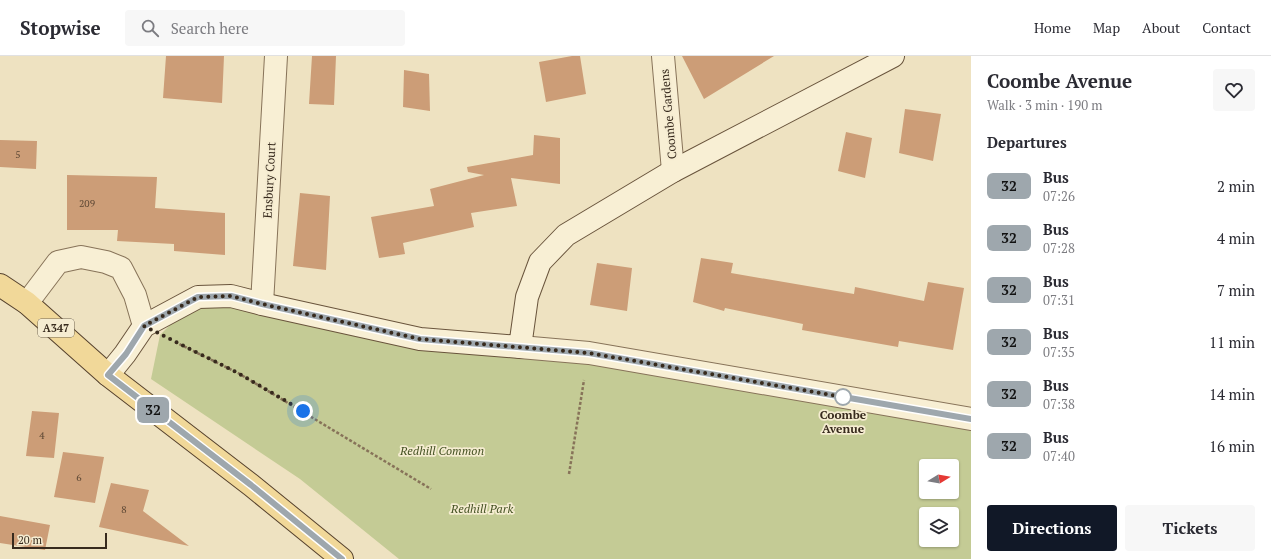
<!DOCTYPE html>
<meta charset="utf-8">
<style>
:root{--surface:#fff;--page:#f7f7f7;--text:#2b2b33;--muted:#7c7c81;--line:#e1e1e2;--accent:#111827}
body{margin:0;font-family:"PT Serif",serif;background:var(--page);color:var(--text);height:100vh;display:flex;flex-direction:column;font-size:15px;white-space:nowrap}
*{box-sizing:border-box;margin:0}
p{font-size:13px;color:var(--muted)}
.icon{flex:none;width:22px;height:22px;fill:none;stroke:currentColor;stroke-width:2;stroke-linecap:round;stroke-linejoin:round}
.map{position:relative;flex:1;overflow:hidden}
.sheet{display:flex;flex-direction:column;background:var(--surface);width:300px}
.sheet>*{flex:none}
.badge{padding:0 8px;border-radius:6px;font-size:14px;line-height:26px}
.needle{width:26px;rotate:79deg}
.controls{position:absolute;left:919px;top:403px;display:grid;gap:8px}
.controls a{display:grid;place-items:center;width:40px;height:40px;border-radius:4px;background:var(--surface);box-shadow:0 1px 3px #0004;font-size:20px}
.scale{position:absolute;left:12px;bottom:10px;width:95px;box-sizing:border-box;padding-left:4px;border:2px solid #372a1d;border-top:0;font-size:11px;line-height:14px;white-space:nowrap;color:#372a1d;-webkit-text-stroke:3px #f5ecd1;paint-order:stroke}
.you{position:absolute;width:20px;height:20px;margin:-10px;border:3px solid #fff;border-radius:50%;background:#1a73e8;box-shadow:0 0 0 6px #1a73e833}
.map>.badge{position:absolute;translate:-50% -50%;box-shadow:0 0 0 2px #fff}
h2{padding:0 16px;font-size:15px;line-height:36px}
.round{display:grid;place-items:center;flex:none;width:42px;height:42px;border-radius:4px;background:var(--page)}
.summary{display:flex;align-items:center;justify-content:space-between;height:68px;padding:0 16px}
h1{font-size:19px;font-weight:800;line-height:30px}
.button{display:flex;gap:8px;margin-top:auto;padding:8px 16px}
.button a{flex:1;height:46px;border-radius:4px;background:var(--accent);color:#fff;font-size:16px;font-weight:800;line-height:46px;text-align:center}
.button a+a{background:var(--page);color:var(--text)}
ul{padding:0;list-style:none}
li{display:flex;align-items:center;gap:12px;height:52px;padding:0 16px}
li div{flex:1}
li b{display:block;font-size:15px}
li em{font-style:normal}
li .badge{min-width:44px;font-weight:700;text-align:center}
header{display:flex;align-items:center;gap:24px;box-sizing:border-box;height:56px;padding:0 20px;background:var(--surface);border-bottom:1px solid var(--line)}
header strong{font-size:19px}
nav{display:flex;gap:22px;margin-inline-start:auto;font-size:14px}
.search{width:280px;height:36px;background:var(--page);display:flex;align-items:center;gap:10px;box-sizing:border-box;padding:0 14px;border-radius:4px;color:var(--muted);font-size:15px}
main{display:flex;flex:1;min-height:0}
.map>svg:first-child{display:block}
.green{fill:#c4cb95;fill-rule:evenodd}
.building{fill:#cc9d77}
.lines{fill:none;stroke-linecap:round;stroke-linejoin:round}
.street-casing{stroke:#877359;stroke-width:24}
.secondary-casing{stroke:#69543c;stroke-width:24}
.primary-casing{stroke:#55412d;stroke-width:24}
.path{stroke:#877359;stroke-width:2.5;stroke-dasharray:3 2;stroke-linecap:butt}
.street{stroke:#f8efd4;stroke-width:22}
.secondary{stroke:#f8efd4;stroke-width:22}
.primary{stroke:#f1d899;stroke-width:22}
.line-casing{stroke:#fff;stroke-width:9}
.line{stroke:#9ea7ad;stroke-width:6}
.walk{stroke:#372a1d;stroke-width:4;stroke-dasharray:0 7.2}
.stop-dot{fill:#fff;stroke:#9ea7ad;stroke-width:2}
.labels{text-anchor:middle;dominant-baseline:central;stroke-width:3.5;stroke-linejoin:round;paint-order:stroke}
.number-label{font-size:10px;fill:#5c4734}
.shield{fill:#f5ecd1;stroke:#706453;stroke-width:1}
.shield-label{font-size:11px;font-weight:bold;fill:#372a1d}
.street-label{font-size:12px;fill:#372a1d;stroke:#f5ecd1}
.stop-label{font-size:12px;font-weight:bold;fill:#372a1d;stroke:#f5ecd1}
.park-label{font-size:12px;font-style:italic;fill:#465324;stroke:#f5ecd1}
</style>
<header>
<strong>Stopwise</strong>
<div class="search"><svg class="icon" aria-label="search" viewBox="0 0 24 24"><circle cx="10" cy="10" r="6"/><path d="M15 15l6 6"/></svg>Search here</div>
<nav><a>Home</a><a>Map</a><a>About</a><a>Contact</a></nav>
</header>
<main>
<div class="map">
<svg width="971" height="503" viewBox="0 0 971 503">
<rect width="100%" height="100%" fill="#eee2c1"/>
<path class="green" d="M 198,241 L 262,248 L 971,363 L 971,503 L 399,503 L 300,423 L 151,323 L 160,279 ZM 926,410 L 952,410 L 952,436 L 926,436 ZM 926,458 L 952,458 L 952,484 L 926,484 Z"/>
<path class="building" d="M 166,0 L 224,0 L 222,47 L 163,42 Z
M 312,0 L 336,0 L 334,49 L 309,48 Z
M 572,0 L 580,0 L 586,38 L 546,46 L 539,6 Z
M 682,0 L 774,0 L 704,43 Z
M 404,14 L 429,18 L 430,55 L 403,51 Z
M 905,53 L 941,58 L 933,105 L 899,97 Z
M 846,76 L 872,82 L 865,122 L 838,115 Z
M 534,79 L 560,82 L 560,128 L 511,122 L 517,150 L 471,157 L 474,171 L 403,187 L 405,198 L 379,202 L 371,161 L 434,150 L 430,133 L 484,119 L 468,116 L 467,111 L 533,99 Z
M 0,84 L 37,85 L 36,113 L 0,111 Z
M 67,119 L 157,121 L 155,152 L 225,157 L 225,199 L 174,195 L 174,188 L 117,185 L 118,174 L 67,174 Z
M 300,137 L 330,140 L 326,214 L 293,210 Z
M 701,202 L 733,207 L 731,217 L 854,238 L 855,231 L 924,245 L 928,226 L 964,232 L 953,294 L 899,285 L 898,291 L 802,274 L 803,268 L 725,252 L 724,255 L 693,246 Z
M 597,207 L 632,212 L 627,255 L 590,249 Z
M 32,355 L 59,357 L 54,402 L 26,400 Z
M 63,396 L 104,401 L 95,447 L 54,441 Z
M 111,427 L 149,434 L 143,455 L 189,490 L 99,471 Z
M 0,460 L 50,469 L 45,494 L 0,487 Z"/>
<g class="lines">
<g class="street-casing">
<path id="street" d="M 663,0 L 673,115
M 27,247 L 58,206 L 81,201 L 106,206 L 121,212 L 135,239 L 144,270
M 262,248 L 276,0
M 520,291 L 589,297 L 971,363"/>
</g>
<g class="secondary-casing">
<path id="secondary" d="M 108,319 L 125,298 L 144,270 L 198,241 L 231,240 L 262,248 L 420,283 L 520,291 L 527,241 L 540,206 L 566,179 L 673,115 L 893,0"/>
</g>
<g class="primary-casing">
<path id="primary" d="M 0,229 L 27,247 L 108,319 L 251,429 L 342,503"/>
</g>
<path class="path" d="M 175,286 L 238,317 L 431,433
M 569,418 L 584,324"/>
<use href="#street" class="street"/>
<use href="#secondary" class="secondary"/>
<use href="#primary" class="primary"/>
</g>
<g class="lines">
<g class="line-casing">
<path id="line" d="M 342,503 L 251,429 L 108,319 L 126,298 L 144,270 L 198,241 L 231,240 L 262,248 L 420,283 L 589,297 L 971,363"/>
</g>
<use href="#line" class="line"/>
<path class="walk" d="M 303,355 L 238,317 L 144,270 L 198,241 L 231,240 L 262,248 L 420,283 L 589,297 L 843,341"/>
</g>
<circle class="stop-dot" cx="843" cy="341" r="8"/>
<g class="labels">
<g class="number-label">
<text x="18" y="98">5</text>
<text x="87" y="147">209</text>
<text x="42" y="379">4</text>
<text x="79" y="421">6</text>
<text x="124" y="453">8</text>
</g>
<rect class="shield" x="38" y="263" width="36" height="18" rx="3"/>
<g class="shield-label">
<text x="56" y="272">A347</text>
</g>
<g class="street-label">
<text transform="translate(668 58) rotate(-95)">Coombe Gardens</text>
<text transform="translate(269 124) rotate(-87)">Ensbury Court</text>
</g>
<g class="stop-label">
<text x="843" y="358">Coombe<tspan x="843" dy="14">Avenue</tspan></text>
</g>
<g class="park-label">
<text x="442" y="394">Redhill Common</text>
<text x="482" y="452">Redhill Park</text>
</g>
</g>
</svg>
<div class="controls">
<a><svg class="needle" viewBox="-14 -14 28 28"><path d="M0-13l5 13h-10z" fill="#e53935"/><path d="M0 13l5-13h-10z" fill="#7c7c81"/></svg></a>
<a><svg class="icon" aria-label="layers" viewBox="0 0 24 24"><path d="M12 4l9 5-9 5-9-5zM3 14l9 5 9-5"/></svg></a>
</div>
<div class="scale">20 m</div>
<div class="you" style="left:303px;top:355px"></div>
<b class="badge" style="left:153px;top:354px;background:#9ea7ad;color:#111">32</b>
</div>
<section class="sheet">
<div class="summary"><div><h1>Coombe Avenue</h1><p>Walk · 3 min · 190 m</p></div><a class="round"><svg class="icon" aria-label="heart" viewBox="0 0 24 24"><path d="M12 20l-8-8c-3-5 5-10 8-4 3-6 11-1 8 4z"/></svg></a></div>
<h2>Departures</h2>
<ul>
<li><span class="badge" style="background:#9ea7ad;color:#111">32</span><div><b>Bus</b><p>07:26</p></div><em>2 min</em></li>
<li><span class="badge" style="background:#9ea7ad;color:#111">32</span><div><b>Bus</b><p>07:28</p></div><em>4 min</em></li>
<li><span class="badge" style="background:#9ea7ad;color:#111">32</span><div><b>Bus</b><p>07:31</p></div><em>7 min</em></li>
<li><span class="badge" style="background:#9ea7ad;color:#111">32</span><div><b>Bus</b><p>07:35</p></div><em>11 min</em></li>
<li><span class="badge" style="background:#9ea7ad;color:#111">32</span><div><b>Bus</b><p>07:38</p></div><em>14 min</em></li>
<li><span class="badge" style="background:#9ea7ad;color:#111">32</span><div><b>Bus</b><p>07:40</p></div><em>16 min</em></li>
</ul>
<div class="button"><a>Directions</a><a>Tickets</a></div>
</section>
</main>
